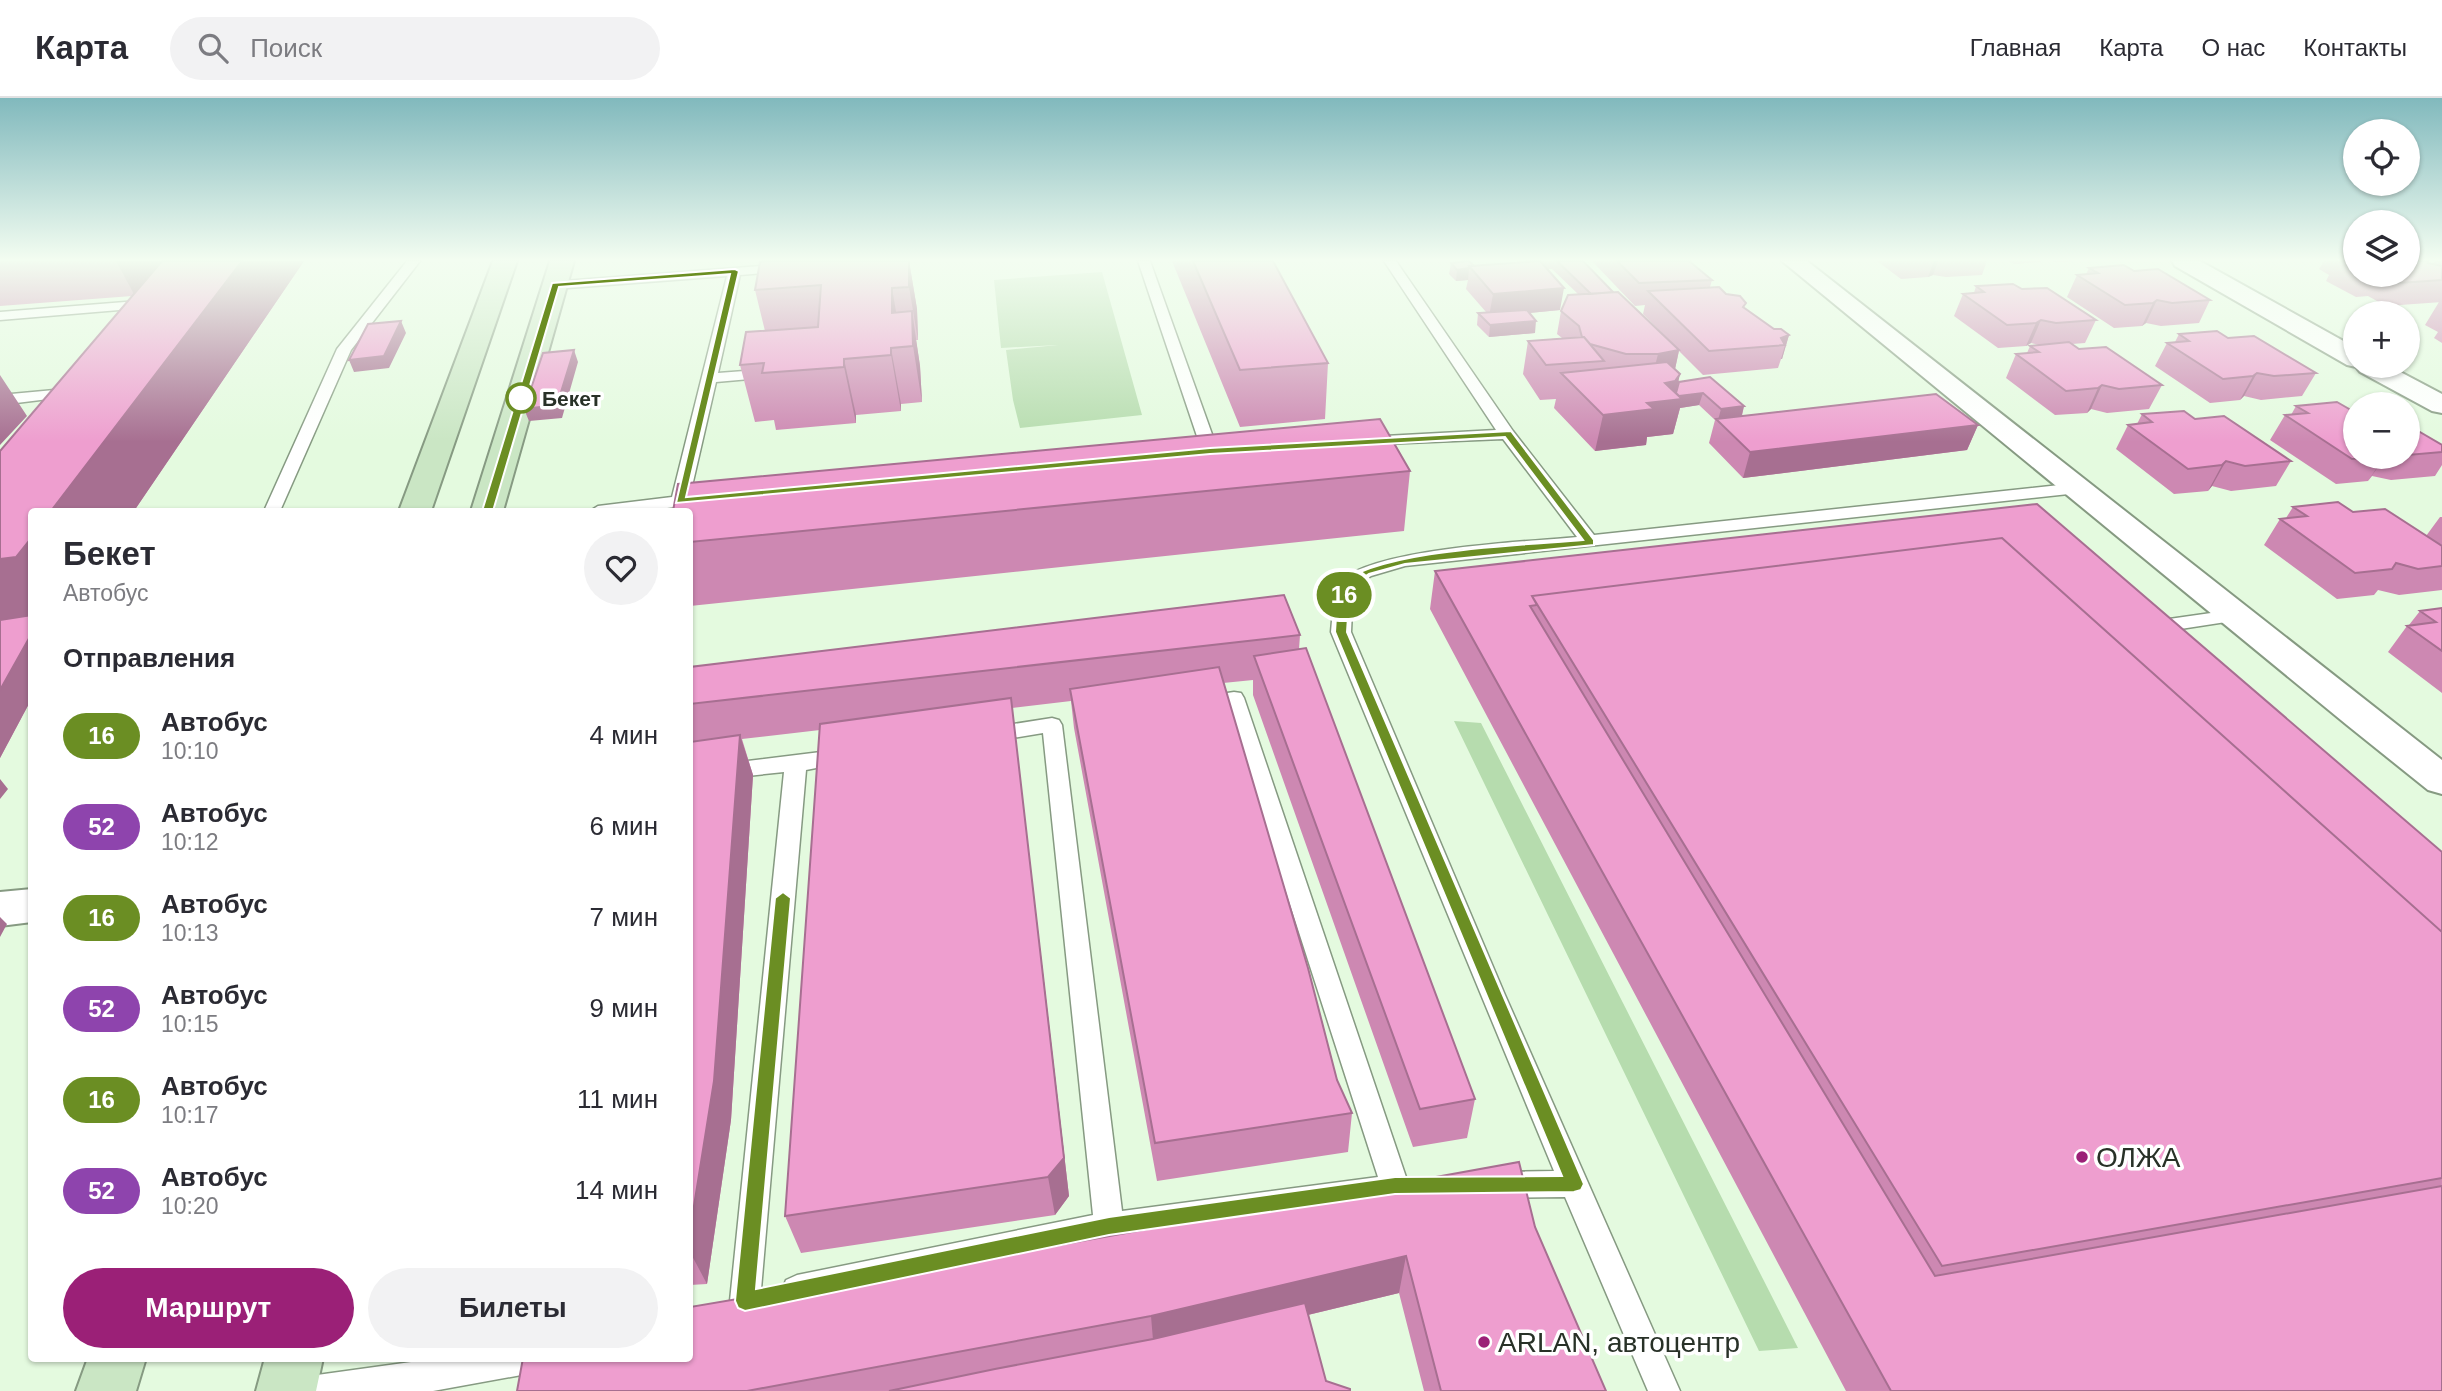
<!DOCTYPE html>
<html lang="ru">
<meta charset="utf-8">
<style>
:root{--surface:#fff;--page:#f2f2f3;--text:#2b2b33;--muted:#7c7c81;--line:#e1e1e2;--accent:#9b2077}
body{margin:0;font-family:Arial,sans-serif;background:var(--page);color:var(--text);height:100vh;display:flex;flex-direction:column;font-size:26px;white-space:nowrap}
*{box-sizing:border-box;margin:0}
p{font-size:23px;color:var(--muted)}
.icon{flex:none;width:38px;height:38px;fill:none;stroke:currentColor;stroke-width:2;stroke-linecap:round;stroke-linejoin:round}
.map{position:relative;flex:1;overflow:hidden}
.side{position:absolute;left:28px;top:410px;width:665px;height:854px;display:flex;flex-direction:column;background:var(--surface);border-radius:7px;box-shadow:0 2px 5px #0004}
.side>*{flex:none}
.badge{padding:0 14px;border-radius:23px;font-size:24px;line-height:46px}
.controls{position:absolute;left:2343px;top:21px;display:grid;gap:14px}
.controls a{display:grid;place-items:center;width:77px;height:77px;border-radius:50%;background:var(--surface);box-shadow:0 2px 5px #0004;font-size:35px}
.map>.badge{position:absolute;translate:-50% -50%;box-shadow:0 0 0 4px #fff}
h2{padding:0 35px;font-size:26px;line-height:63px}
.round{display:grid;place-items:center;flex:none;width:74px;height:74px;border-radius:37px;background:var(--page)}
.overview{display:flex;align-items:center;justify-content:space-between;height:119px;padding:0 35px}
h1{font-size:33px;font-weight:700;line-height:52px}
.action{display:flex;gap:14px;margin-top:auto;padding:14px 35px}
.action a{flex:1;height:80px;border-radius:42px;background:var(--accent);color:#fff;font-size:28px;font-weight:700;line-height:80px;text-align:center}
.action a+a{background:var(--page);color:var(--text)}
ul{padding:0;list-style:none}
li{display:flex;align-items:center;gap:21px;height:91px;padding:0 35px}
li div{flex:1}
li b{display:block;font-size:26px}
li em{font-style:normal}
li .badge{min-width:77px;font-weight:700;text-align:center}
header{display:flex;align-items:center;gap:42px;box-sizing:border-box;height:98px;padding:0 35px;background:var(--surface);border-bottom:2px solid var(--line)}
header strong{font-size:33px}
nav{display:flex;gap:38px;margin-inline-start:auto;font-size:24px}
.search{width:490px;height:63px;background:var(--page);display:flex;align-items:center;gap:18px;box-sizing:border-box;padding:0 24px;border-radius:38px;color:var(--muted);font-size:26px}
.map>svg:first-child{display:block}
.green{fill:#b6dcae}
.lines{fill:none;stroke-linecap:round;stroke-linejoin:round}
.lane-casing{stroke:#869a82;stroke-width:3}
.street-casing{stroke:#869a82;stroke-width:4}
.secondary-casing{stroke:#869a82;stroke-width:4}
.lane{fill:#fff;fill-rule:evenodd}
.street{fill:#fff;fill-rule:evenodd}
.secondary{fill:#cae6c4;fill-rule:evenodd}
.wall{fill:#cd88b2}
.shaded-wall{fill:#a76f91}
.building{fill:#ee9ecf;stroke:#a76f91;stroke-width:2}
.line{fill:#6b8e23;stroke:#fff;stroke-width:2}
.stop-dot{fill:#fff;stroke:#6b8e23;stroke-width:3.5}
.poi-dot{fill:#9b2077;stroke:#fff;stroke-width:2.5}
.labels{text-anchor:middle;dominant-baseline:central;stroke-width:7;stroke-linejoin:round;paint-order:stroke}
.far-stop-label{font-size:21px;font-weight:bold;fill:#283127;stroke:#fff;text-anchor:start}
.near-poi-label{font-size:28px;fill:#283127;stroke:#fff;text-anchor:start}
</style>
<header>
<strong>Карта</strong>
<div class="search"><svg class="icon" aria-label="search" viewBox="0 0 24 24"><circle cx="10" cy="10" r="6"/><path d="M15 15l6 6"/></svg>Поиск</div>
<nav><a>Главная</a><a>Карта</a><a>О нас</a><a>Контакты</a></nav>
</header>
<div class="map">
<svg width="2442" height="1293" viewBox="0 0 2442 1293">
<rect width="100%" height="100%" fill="#e4fadf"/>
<path class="green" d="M 1102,174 L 1142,317 L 1020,330 L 1013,302 L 1006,252 L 1058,247 L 1001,250 L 994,182 Z
M 1454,623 L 1481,625 L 1798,1250 L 1759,1253 Z"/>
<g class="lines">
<g class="lane-casing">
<path id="lane" d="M 407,163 L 420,163 L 351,252 L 280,413 L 264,413 L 337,251 Z
M 1138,163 L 1150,163 L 1218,353 L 1216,356 L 1204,356 L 1202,353 Z
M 1384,163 L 1396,163 L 1513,333 L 1594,437 L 2078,385 L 2086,390 L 2078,395 L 1405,468 L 1371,478 L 1353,490 L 1351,534 L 1505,897 L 1680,1293 L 1648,1293 L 1565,1099 L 1498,1100 L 1488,1096 L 1484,1087 L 1488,1078 L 1498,1074 L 1554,1073 L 1331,534 L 1335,488 C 1364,450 1526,444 1577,439 L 1503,341 L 1360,347 L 1358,344 L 1360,341 L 1366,339 L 1496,332 Z
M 787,166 L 791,167 L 791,173 L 740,177 L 718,275 L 772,271 L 779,275 L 772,279 L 716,284 L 690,397 L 709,397 L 711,401 L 709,405 L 642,413 L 590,413 L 598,408 L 672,399 L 727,178 L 555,191 L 548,187 L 550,184 Z
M 150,202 L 157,206 L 155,209 L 0,222 L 0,214 Z
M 76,290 L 81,291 L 83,294 L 81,297 L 0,307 L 0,297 Z
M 2232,512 L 2239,514 L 2241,518 L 2239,522 L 2148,536 L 2139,530 L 2148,524 Z
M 1234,594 L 1241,595 L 1244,600 L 1409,1088 L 1405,1097 L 1395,1101 L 1386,1098 L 1375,1104 L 1109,1142 L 797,1207 L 786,1202 L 782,1192 L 786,1182 L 797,1177 L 1093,1117 L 1043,635 L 988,644 L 981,642 L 978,637 L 981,632 L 988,630 L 1052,620 L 1059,622 L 1062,627 L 1122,1113 L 1378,1079 L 1226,608 L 1200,612 L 1193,610 L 1190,605 L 1193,600 Z
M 845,651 L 852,653 L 856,658 L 852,663 L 806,672 L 760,1203 L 756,1214 L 745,1218 L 734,1214 L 730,1203 L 784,674 L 690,684 L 690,670 Z
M 440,1260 L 543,1260 L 538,1271 L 527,1276 L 433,1293 L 301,1293 L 306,1282 L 317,1277 Z"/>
</g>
<g class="street-casing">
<path id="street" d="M 1782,163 L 1807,163 L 2442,662 L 2442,696 L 2428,692 L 2347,627 Z
M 2172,163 L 2200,163 L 2356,250 L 2356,268 L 2389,268 L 2442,296 L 2442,315 L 2432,313 L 2360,274 L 2356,269 L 2347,267 L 2175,168 Z
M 32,791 L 32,824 L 0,828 L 0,794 Z"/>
</g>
<g class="secondary-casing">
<path id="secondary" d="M 493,163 L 517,163 L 431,413 L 399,413 Z
M 550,163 L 574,163 L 503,413 L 471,413 Z
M 88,1260 L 146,1260 L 136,1293 L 76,1293 Z
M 265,1260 L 323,1260 L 316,1293 L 256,1293 Z"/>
</g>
<use href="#lane" class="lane"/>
<use href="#street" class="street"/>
<use href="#secondary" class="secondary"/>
</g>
<path class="wall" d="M 0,163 L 304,163 L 134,413 L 32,413 L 32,600 L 0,660 L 0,353 L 132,198 L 0,208 Z
M 909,163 L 917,211 L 918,242 L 916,242 L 920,268 L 922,304 L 901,306 L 901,313 L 856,317 L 856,325 L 776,332 L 774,322 L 755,324 L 740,267 L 765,233 L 755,192 Z
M 1172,163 L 1273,163 L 1328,265 L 1325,321 L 1240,329 Z
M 1536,163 L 1583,163 L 1613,194 L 1673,246 L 1643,216 L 1645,207 L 1635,208 L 1592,163 L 1689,163 L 1712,182 L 1710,189 L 1746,205 L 1744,210 L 1774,231 L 1789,237 L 1782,261 L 1781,261 L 1778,270 L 1703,277 L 1679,253 L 1675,271 L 1679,284 L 1744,308 L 1742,318 L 1978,327 L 1967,352 L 1743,380 L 1709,345 L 1715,322 L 1699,307 L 1680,310 L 1673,336 L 1647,339 L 1646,347 L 1595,353 L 1554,310 L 1556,301 L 1540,302 L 1523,276 L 1528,243 L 1562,240 L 1557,236 L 1561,213 L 1578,196 L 1552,171 L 1547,171 L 1560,212 L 1529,215 L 1535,235 L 1489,239 L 1477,227 L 1478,215 L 1486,214 L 1466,191 L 1468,182 L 1456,183 L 1449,176 L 1451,165 L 1474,168 Z
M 1877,163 L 1987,163 L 1982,177 L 1946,179 L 1933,177 L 1928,179 L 1901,181 Z
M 2009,163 L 2042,163 L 2040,164 L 2014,166 Z
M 2050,163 L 2077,163 L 2057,164 Z
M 2324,163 L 2356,163 L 2356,177 L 2408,177 L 2428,165 L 2433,166 L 2435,163 L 2442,163 L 2442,204 L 2386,208 L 2368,198 L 2356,199 L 2326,183 L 2329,177 L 2319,171 Z
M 2089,170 L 2134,173 L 2210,202 L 2199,225 L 2161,228 L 2146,225 L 2142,228 L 2114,230 L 2067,199 L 2077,177 L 2086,176 Z
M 1976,188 L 2022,191 L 2096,222 L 2085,245 L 2072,246 L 2079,251 L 2162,287 L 2149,311 L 2107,315 L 2091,311 L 2087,315 L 2055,317 L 2006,280 L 2016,256 L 2027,255 L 2030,248 L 2039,247 L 2031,245 L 2026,248 L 1998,250 L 1954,218 L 1963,196 L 1974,195 Z
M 2439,204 L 2442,204 L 2442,245 L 2434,240 L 2438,234 L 2425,227 Z
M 2179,236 L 2228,240 L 2316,275 L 2302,298 L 2261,302 L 2244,298 L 2240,302 L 2210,305 L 2155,268 L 2167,245 L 2175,244 Z
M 2337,304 L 2356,359 L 2408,359 L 2408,327 L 2442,347 L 2442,367 L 2435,378 L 2391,382 L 2372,378 L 2368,383 L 2336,386 L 2270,342 L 2285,317 L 2291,317 L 2296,308 Z
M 2142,316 L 2195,321 L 2291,363 L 2276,388 L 2231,393 L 2212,388 L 2208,393 L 2174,396 L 2116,351 L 2128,327 L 2137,326 Z
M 1410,373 L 1404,433 L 690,508 L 690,413 Z
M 2293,409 L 2353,414 L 2426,438 L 2440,419 L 2442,419 L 2442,492 L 2399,497 L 2378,492 L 2374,497 L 2337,501 L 2264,447 L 2280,421 L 2286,420 Z
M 1435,473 L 2442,754 L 2442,1293 L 1846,1293 L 1430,511 Z
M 2442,510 L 2442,595 L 2388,554 L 2407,528 L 2409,527 L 2420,513 Z
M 1300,537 L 1299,551 L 1475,1001 L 1467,1040 L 1413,1049 L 1253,597 L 1253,582 L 1223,585 L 1337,982 L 1352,1015 L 1348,1054 L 1157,1083 L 1074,630 L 1071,603 L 1012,610 L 1069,1098 L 1055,1117 L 801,1155 L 785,1118 L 820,632 L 742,641 L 753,677 L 731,1022 L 707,1186 L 690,1187 L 690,569 Z
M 1535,1129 L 1606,1293 L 1424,1293 L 1399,1195 L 1308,1217 L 1326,1283 L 1350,1293 L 517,1293 Z"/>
<path class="shaded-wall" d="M 116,163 L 165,163 L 135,198 Z
M 242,163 L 304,163 L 134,413 L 51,413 Z
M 909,163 L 917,211 L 918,242 L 909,189 Z
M 1934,163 L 1938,163 L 1933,177 L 1928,179 Z
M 1469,170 L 1468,182 L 1456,183 L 1457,172 Z
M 892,190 L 901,243 L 892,215 Z
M 1564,190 L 1560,212 L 1489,219 L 1493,196 Z
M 2157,202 L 2146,225 L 2142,228 L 2153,205 Z
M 912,213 L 920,268 L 922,304 L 913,248 Z
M 2041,222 L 2031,245 L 2026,248 L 2036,225 Z
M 401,223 L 406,235 L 389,270 L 354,274 L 349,262 Z
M 1536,223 L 1535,235 L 1489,239 L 1490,227 Z
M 1789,237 L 1782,261 L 1781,261 L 1785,247 L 1781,240 Z
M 891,250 L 901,306 L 901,313 L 891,257 Z
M 574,252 L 578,264 L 562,320 L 529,323 L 524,311 Z
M 1679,252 L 1674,276 L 1652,280 L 1658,256 Z
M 844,261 L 856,317 L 856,325 L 844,269 Z
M 2257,275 L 2244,298 L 2240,302 L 2253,278 Z
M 1680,276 L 1675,299 L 1703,295 L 1699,307 L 1680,310 L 1673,336 L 1647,339 L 1646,347 L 1595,353 L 1603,317 L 1647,305 L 1665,285 Z
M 0,277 L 27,318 L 0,347 Z
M 2102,287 L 2091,311 L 2087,315 L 2098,290 Z
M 1744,308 L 1741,320 L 1718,322 L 1721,311 Z
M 1978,327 L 1967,352 L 1743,380 L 1750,354 Z
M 2384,359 L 2385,359 L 2368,383 Z
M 2226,363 L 2212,388 L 2208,393 L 2222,367 Z
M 32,439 L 32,525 L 0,529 L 0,461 Z
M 32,535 L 32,600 L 0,660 L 0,592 Z
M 1011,600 L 1069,1098 L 1055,1117 L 1048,1079 Z
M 740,637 L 753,677 L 731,1022 L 707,1186 L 690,1154 L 690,1133 Z
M 0,681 L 8,691 L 0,701 Z
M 0,819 L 7,826 L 0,839 Z
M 1406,1158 L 1399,1195 L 1154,1254 L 1151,1218 Z"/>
<path class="building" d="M 162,163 L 242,163 L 51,413 L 32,413 L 32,439 L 16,459 L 0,461 L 0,353 Z
M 770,163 L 909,163 L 909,189 L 892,190 L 892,215 L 912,213 L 913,248 L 891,250 L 891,257 L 844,261 L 844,269 L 762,275 L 764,265 L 740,267 L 746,234 L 818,229 L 821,187 L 755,192 L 760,164 Z
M 1193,163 L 1273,163 L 1328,265 L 1240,272 Z
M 1469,163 L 1474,168 L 1469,168 L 1469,170 L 1457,172 L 1451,165 Z
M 1540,163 L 1564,190 L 1493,196 L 1469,168 Z
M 1557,163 L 1583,163 L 1613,194 L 1591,196 Z
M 1617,163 L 1689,163 L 1712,182 L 1639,185 Z
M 2343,163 L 2356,163 L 2356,170 Z
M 2408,163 L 2428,163 L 2428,165 L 2442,168 L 2442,182 L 2399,185 L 2383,177 L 2408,177 Z
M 2124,167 L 2134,173 L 2158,171 L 2210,202 L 2172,205 L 2157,202 L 2153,205 L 2125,207 L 2077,177 L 2098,175 L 2089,170 Z
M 2013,186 L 2022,191 L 2047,190 L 2096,222 L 2056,225 L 2041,222 L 2036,225 L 2007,227 L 1963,196 L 1984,194 L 1976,188 Z
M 1719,189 L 1726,196 L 1740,198 L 1746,205 L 1743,209 L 1774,231 L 1781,231 L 1789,237 L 1781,240 L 1785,247 L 1709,253 L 1648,193 Z
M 1618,194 L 1679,252 L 1658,256 L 1626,256 L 1590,246 L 1584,239 L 1582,239 L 1579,228 L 1561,213 L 1568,197 Z
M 1527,212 L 1536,223 L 1490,227 L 1478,215 Z
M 401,223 L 384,258 L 349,262 L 368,226 Z
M 2217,233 L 2228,240 L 2254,238 L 2316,275 L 2274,278 L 2257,275 L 2253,278 L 2223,281 L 2167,245 L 2189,243 L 2179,236 Z
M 1584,239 L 1604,263 L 1546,267 L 1528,243 Z
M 2069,244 L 2079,251 L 2106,249 L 2162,287 L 2119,291 L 2102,287 L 2098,290 L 2066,293 L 2016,256 L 2039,254 L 2030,248 Z
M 574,252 L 557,307 L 524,311 L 543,255 Z
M 1667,264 L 1680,276 L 1675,283 L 1665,285 L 1682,301 L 1647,305 L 1654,311 L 1603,317 L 1561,275 Z
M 1710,279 L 1744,308 L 1721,311 L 1703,295 L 1679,298 L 1676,295 L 1679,284 Z
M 1936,296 L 1978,327 L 1750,354 L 1716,321 Z
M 2337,304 L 2351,312 L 2356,312 L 2356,359 L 2371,359 L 2352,361 L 2285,317 L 2308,315 L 2296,308 Z
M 2184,313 L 2195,321 L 2224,318 L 2291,363 L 2245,368 L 2226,363 L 2222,367 L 2188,371 L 2128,327 L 2152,324 L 2142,316 Z
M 1380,321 L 1410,373 L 690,444 L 690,413 L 673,413 L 678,386 Z
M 2408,327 L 2442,347 L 2442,354 L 2408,357 Z
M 2338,404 L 2353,414 L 2385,411 L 2442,448 L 2442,468 L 2418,471 L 2396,465 L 2392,471 L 2355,475 L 2280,421 L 2307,418 L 2293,409 Z
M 2037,406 L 2442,754 L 2442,834 L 2002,440 L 1532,498 L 1537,507 L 1530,508 L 1935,1178 L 2442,1088 L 2442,1293 L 1891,1293 L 1435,473 Z
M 2002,440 L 2442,834 L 2442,1080 L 1942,1168 L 1532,498 Z
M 1284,497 L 1300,537 L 690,606 L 690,569 Z
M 2442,510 L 2442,553 L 2407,528 L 2436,524 L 2420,513 Z
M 32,517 L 32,535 L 0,592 L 0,522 Z
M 1306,550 L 1475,1001 L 1420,1011 L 1254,558 Z
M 1219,569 L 1308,870 L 1337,982 L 1352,1015 L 1155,1045 L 1070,591 Z
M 1011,600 L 1064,1060 L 1048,1079 L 785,1118 L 820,626 Z
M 740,637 L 714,983 L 690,1133 L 690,644 Z
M 1519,1064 L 1535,1129 L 1606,1293 L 1441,1293 L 1406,1158 L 1151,1218 L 747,1293 L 517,1293 L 523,1260 L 690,1260 L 690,1209 L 1054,1148 Z
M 1305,1205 L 1326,1283 L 1350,1291 L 1350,1293 L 889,1293 L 995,1271 L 1153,1241 Z"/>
<linearGradient id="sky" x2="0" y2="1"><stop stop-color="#81b9bd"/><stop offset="0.47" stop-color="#f3fdf1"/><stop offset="1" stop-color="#f3fdf1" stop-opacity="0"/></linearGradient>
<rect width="2442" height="344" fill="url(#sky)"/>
<path class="line" d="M 735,171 L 739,173 L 686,399 L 1210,350 L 1511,333 L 1594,442 L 1594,447 L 1405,466 L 1369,476 L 1350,489 L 1347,534 L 1584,1086 L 1581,1092 L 1574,1094 L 1395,1096 L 1109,1137 L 745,1213 L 738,1210 L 735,1203 L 775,800 L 783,794 L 791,800 L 756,1191 L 1109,1119 L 1395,1079 L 1562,1078 L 1335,534 L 1338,488 C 1374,451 1527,447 1583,442 L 1505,339 L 1210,356 L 676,405 L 730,176 L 559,189 L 493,413 L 483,415 L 482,413 L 552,185 Z"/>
<circle class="stop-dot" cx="521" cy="300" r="14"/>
<g class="poi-dot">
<circle cx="2082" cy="1059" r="7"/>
<circle cx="1484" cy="1244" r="7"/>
</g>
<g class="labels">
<g class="far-stop-label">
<text x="542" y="300">Бекет</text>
</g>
<g class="near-poi-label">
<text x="2096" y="1059">ОЛЖА</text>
<text x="1498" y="1244">ARLAN, автоцентр</text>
</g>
</g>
</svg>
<div class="controls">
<a><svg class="icon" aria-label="locate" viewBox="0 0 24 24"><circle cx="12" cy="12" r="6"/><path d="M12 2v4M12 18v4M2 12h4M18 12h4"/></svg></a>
<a><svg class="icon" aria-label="layers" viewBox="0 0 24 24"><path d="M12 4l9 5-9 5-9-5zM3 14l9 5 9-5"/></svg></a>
<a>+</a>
<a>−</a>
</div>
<b class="badge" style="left:1344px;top:497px;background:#6b8e23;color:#fff">16</b>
<section class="side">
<div class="overview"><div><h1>Бекет</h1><p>Автобус</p></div><a class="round"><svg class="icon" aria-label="heart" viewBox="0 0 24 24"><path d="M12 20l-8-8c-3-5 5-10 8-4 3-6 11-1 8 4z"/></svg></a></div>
<h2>Отправления</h2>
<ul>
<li><span class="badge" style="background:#6b8e23;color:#fff">16</span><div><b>Автобус</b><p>10:10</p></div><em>4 мин</em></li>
<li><span class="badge" style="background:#8e44ad;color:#fff">52</span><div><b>Автобус</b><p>10:12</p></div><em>6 мин</em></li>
<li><span class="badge" style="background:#6b8e23;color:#fff">16</span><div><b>Автобус</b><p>10:13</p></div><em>7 мин</em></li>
<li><span class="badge" style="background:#8e44ad;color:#fff">52</span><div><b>Автобус</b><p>10:15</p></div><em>9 мин</em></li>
<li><span class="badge" style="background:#6b8e23;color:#fff">16</span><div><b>Автобус</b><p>10:17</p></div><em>11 мин</em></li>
<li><span class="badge" style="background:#8e44ad;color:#fff">52</span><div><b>Автобус</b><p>10:20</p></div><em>14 мин</em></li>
</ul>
<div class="action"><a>Маршрут</a><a>Билеты</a></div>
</section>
</div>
